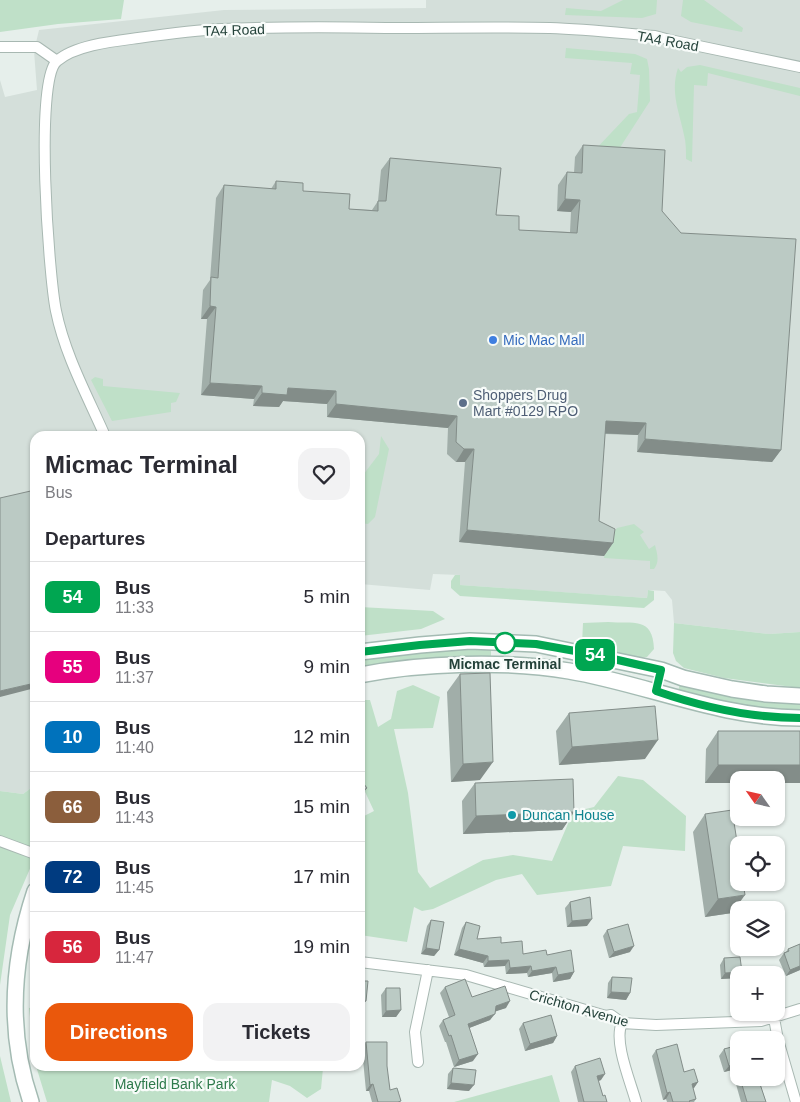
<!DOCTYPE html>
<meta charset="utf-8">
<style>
:root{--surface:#fff;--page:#f2f2f3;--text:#2b2b33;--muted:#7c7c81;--line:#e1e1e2;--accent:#ea580c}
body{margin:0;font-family:Arial,sans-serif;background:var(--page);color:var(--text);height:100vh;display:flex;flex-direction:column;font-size:19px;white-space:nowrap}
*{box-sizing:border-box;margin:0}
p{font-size:16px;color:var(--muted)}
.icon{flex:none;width:28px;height:28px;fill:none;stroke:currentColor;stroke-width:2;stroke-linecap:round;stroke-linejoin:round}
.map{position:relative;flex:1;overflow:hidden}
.side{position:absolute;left:30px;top:431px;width:335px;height:640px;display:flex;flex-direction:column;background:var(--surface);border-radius:15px;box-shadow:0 1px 4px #0004}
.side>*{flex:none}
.badge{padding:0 10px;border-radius:8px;font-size:18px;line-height:32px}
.needle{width:32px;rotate:304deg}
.fabs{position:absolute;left:730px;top:771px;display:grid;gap:10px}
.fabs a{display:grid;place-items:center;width:55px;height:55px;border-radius:10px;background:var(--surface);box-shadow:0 1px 4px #0004;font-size:25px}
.map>.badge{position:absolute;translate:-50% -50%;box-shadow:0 0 0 2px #fff}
h2{padding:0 15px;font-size:19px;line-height:45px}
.round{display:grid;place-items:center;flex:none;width:52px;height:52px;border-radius:15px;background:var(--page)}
.overview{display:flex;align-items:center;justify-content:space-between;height:85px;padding:0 15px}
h1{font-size:24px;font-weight:800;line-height:38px}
.button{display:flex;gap:10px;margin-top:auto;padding:10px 15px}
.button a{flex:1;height:58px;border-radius:15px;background:var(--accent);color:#fff;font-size:20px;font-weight:800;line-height:58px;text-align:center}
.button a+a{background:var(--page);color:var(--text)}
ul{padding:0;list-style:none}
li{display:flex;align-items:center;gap:15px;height:70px;padding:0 15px;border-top:1px solid var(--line)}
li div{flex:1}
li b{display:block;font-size:19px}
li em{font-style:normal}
li .badge{min-width:55px;font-weight:700;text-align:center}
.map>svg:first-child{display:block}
.built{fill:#d4dfda}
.green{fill:#bfe0c8}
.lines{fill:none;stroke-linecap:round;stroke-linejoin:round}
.street-casing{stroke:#a8b8b2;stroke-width:12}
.secondary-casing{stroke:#a4bbb3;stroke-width:18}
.street{stroke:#fff;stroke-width:10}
.secondary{stroke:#fff;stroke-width:15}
.wall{fill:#a1aea9}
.shaded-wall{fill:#838d89}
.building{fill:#bbcac4;stroke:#838d89}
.line-casing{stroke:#fff;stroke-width:11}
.line{stroke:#00a651;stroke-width:8}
.shop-dot{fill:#3f7fe0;stroke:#f7fbf9;stroke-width:2}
.service-dot{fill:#5c6f8a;stroke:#f7fbf9;stroke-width:2}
.stop-dot{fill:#fff;stroke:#00a651;stroke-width:2.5}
.culture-dot{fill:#0f9aa8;stroke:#f7fbf9;stroke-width:2}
.labels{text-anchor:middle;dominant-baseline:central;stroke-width:4.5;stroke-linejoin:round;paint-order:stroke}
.street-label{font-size:14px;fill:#24423a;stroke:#f7fbf9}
.shop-label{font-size:14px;fill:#366cbe;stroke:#f7fbf9;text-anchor:start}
.service-label{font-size:14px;fill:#4e5e75;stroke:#f7fbf9;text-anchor:start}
.stop-label{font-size:14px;font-weight:bold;fill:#24423a;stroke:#f7fbf9}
.culture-label{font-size:14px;fill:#0d838f;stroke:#f7fbf9;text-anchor:start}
.park-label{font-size:14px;fill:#2d7a4b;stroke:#f7fbf9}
</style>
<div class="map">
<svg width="800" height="1102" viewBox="0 0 800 1102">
<rect width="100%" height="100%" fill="#e6efeb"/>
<path class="built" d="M 426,0 L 800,0 L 800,632 L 769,634 L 674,623 L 672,600 L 665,591 L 648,590 L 647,598 L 459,585 L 460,575 L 433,574 L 430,590 L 360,584 L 360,436 L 35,436 L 35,785 L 23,794 L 0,791 L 0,80 L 5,97 L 37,90 L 34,51 L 39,30 L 224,10 L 426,8 Z"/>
<path class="green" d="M 0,0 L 124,0 L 121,19 L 58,24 L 0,32 Z
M 623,0 L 657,0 L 656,14 L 642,18 L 565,15 L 566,8 L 601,11 Z
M 683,0 L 704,0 L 743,28 L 742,32 L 691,22 L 681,16 Z
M 566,48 L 635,54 L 647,59 L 649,69 L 650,101 L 612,160 L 592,153 L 629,114 L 637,112 L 640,75 L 630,74 L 632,63 L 565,58 Z
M 700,65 L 800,88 L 800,96 L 708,73 L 707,86 L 694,85 L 692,162 L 686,159 C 686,151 686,142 684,135 C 679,111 670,92 678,68 L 681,72 L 687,67 Z
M 95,377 L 103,379 L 103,386 L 180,393 L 176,402 L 171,403 L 171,412 L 112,421 L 91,380 Z
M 381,436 L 389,449 L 375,517 L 368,524 L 360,523 L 360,479 L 379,454 Z
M 634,524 L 644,532 L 640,535 L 649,549 L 655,545 C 657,553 660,562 654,569 L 650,569 L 650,561 L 604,558 L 606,541 L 617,528 Z
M 455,575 L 460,575 L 460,585 L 647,598 L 648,590 L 654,591 L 654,600 L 644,608 L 460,596 L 451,588 L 451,581 Z
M 360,607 L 433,611 L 445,619 L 421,629 L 360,636 Z
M 608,622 C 633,624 653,616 654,649 L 647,657 L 639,658 L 582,644 L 583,623 Z
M 674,623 L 769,634 L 800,632 L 800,688 L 724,678 L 684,668 L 676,661 L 673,653 Z
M 445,650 L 491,650 L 491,657 L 360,668 L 360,660 L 386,655 Z
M 680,683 L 800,702 L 800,711 L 741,706 L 678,692 Z
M 413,685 L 440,697 L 433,728 L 394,729 L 408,793 L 418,872 L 430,888 L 483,860 L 513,855 L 552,861 L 573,812 L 594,807 L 618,776 L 643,780 L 686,816 L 685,851 L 623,846 L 611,886 L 537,895 L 522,874 L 496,880 L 433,909 L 422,911 L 414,907 L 407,942 L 360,935 L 360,818 L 374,811 L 360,781 L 360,700 L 370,700 L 378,727 L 391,719 L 397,691 Z
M 35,785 L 35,857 L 10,915 L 0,985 L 0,791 L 23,794 Z
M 35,1007 L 35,1061 L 29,1008 Z
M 0,1056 L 11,1102 L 0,1102 Z
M 36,1066 L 323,1066 L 323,1068 L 321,1089 L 307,1098 L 290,1086 L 272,1080 L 269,1102 L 47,1102 Z
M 552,1075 L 560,1102 L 454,1102 Z"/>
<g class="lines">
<g class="street-casing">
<path id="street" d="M 0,47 L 37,47 L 57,61
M 105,436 C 87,395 65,355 56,311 C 49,277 34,80 57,61 C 75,45 115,41 138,38 C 166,34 194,30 222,29 C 277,27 332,27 386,28 C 441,28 496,27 550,28 C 585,29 620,33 655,36 L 670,40 L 800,67
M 0,841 L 35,854
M 360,962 L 466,975 L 606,1016 L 611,1015 L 622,1023 L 656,1025 L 761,1021 L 800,1009
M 774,1018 L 778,1040 L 796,1102
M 622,1023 C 613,1041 631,1083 636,1102
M 418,1062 L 415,1032 L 428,970"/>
</g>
<g class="secondary-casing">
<path id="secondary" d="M 360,652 L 420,645 L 470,641 L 536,644 L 661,670 L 683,678 L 732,689 L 766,694 L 800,696
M 360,675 C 422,663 506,660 569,671 C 646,684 720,718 800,718
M 31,1102 C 7,1032 12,960 35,891"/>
</g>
<use href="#street" class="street"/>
<use href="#secondary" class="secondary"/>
</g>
<path class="wall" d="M 583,145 L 662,211 L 781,450 L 772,462 L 637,452 L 638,435 L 605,434 L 599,521 L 613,543 L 604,556 L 459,542 L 465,462 L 456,462 L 447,454 L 448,428 L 327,417 L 327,404 L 283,401 L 279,407 L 253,406 L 254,399 L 201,395 L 207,319 L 201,319 L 203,290 L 210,280 L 216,198 L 224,185 L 271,189 L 276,181 L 349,209 L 372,210 L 378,201 L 381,170 L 390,158 L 496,215 L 519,230 L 570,232 L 571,212 L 557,211 L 558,185 L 567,172 L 574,173 L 575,157 Z
M 460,674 L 480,780 L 451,782 L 447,692 Z
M 569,713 L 645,759 L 559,765 L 556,731 Z
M 718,731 L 800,731 L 800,783 L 705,783 L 706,749 Z
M 475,783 L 574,812 L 562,830 L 463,834 L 462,801 Z
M 705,814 L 732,913 L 705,917 L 693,832 Z
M 570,902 L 587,926 L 567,927 L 565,908 Z
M 431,920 L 439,950 L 434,956 L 421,954 L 427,926 Z
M 466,922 L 477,939 L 501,943 L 523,954 L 547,955 L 574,972 L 570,979 L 553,982 L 552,973 L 528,977 L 527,973 L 506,974 L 505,966 L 484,967 L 483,963 L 454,955 L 462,928 Z
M 607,930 L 630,952 L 609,958 L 603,936 Z
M 800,944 L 800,970 L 786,976 L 779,960 L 784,953 L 786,952 L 788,949 Z
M 724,958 L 739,975 L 737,978 L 721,979 L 720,965 Z
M 612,977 L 630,993 L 626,1000 L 607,998 L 608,983 Z
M 445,987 L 472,997 L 506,1008 L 495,1011 L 490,1020 L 469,1028 L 473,1061 L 454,1067 L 446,1042 L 445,1042 L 439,1026 L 443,1020 L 449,1017 L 440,993 Z
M 386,988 L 401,1010 L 396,1017 L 382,1017 L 381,995 Z
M 523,1023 L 557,1036 L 553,1043 L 525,1051 L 519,1029 Z
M 366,1042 L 390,1090 L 400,1102 L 372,1102 L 369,1091 L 366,1091 L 362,1049 Z
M 739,1045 L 739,1078 L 758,1078 L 766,1102 L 741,1102 L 732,1070 L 724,1072 L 719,1056 L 724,1049 Z
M 656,1050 L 698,1082 L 693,1089 L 696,1099 L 694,1102 L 667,1102 L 666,1099 L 663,1100 L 652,1056 Z
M 575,1066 L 601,1080 L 598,1081 L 603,1096 L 607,1102 L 578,1102 L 571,1072 Z
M 453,1068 L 469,1091 L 447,1089 L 448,1074 Z"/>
<path class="shaded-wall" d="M 565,199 L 580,200 L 571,212 L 557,211 Z
M 210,306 L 216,307 L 207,319 L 201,319 Z
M 210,383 L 262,386 L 254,399 L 201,395 Z
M 288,388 L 336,391 L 327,404 L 283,401 L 279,407 L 253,406 L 262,393 Z
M 336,404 L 457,416 L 448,428 L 327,417 Z
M 606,421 L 646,423 L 638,435 L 598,433 Z
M 645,439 L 781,450 L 772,462 L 637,452 Z
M 464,449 L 474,449 L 465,462 L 456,462 Z
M 467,530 L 613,543 L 604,556 L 459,542 Z
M 35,683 L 35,688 L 0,697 L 0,691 Z
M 658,740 L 645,759 L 559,765 L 572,747 Z
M 493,762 L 480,780 L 451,782 L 463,764 Z
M 718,765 L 800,765 L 800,783 L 776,783 L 776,780 L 739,780 L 739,783 L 705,783 Z
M 367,788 L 360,797 L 360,793 Z
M 574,812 L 562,830 L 463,834 L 476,816 Z
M 745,895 L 732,913 L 705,917 L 718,899 Z
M 592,919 L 587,926 L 567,927 L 572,921 Z
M 634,946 L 630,952 L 609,958 L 614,952 Z
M 426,948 L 439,950 L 434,956 L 421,954 Z
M 459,949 L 488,956 L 483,963 L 454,955 Z
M 509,960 L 505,966 L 484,967 L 488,961 Z
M 531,966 L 527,973 L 506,974 L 510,968 Z
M 800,966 L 800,970 L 786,976 L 790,970 Z
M 556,967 L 552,973 L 528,977 L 532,971 Z
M 574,972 L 570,979 L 553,982 L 558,975 Z
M 742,972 L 737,978 L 721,979 L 725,973 Z
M 611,992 L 630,993 L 626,1000 L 607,998 Z
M 360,1001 L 366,1001 L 361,1007 L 360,1007 Z
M 510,1001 L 506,1008 L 491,1013 L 496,1006 Z
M 401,1010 L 396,1017 L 382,1017 L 386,1011 Z
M 495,1014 L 490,1020 L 464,1030 L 468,1024 Z
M 557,1036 L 553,1043 L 525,1051 L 530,1044 Z
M 478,1054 L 473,1061 L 454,1067 L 459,1060 Z
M 736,1064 L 732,1070 L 724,1072 L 729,1066 Z
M 605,1074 L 601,1080 L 593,1083 L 597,1076 Z
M 698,1082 L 694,1088 L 687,1090 L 692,1084 Z
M 451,1083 L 474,1085 L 469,1091 L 447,1089 Z
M 373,1084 L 369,1091 L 366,1091 L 370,1085 Z
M 670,1092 L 666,1099 L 663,1100 L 667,1093 Z"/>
<path class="building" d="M 583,145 L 665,150 L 662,211 L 681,233 L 796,239 L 781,450 L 645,439 L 646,423 L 606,421 L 599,521 L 615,529 L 613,543 L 467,530 L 474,449 L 464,449 L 456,442 L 457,416 L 336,404 L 336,391 L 288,388 L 287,395 L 262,393 L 262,386 L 210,383 L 216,307 L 210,306 L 211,277 L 218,278 L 224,185 L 276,189 L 276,181 L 303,183 L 303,191 L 350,194 L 349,209 L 378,211 L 378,201 L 386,201 L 390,158 L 501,168 L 496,215 L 519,216 L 519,230 L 577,233 L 580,200 L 565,199 L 567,172 L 582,173 Z
M 35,490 L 35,683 L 0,691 L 0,498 Z
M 490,673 L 493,762 L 463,764 L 460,674 Z
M 655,706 L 658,740 L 572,747 L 569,713 Z
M 718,731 L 800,731 L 800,765 L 718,765 Z
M 360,779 L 367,788 L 360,793 Z
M 573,779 L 574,812 L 476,816 L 475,783 Z
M 732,810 L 739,854 L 739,882 L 743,882 L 745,895 L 718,899 L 705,814 Z
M 590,897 L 592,919 L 572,921 L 570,902 Z
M 431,920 L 444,922 L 439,950 L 426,948 Z
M 466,922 L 480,926 L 477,939 L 501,937 L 501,943 L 522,941 L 523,954 L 546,950 L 547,955 L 571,950 L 574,972 L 558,975 L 556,967 L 532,971 L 531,966 L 510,968 L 509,960 L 488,961 L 488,956 L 459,949 Z
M 628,924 L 634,946 L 614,952 L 607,930 Z
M 800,944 L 800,966 L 790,970 L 784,953 L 789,951 L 788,949 Z
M 740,957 L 742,972 L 725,973 L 724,958 Z
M 612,977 L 632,978 L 630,993 L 611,992 Z
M 465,979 L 472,997 L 505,986 L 510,1001 L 496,1006 L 495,1014 L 468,1024 L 478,1054 L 459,1060 L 451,1035 L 449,1036 L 443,1020 L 455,1015 L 445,987 Z
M 360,981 L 368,981 L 366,1001 L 360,1001 Z
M 386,988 L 400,988 L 401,1010 L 386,1011 Z
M 551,1015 L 557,1036 L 530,1044 L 523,1023 Z
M 366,1042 L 387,1042 L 387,1066 L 390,1090 L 397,1088 L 401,1101 L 398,1102 L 378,1102 L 373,1084 L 370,1085 Z
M 677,1044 L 684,1072 L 694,1069 L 698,1082 L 692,1084 L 696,1099 L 689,1101 L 690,1102 L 673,1102 L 670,1092 L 667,1093 L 656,1050 Z
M 739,1045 L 739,1073 L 736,1064 L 729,1066 L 724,1049 Z
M 600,1058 L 605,1074 L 597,1076 L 603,1096 L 605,1095 L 607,1102 L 584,1102 L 575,1066 Z
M 453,1068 L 476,1070 L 474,1085 L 451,1083 Z
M 740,1078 L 758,1078 L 766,1102 L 747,1102 Z"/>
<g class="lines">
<g class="line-casing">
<path id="line" d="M 360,652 L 420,645 L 470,641 L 536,644 L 592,654 L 661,670 L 656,691 C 702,707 752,718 800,718"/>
</g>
<use href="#line" class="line"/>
</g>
<circle class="shop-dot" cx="493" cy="340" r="5"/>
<circle class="service-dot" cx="463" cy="403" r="5"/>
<circle class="stop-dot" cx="505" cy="643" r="10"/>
<circle class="culture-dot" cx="512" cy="815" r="5"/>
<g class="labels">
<g class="street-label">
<text transform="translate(234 30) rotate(-2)">TA4 Road</text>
<text transform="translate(668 41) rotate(10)">TA4 Road</text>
<text transform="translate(579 1008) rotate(16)">Crichton Avenue</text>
</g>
<g class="shop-label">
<text x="503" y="340">Mic Mac Mall</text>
</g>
<g class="service-label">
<text x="473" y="395">Shoppers Drug<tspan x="473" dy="16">Mart #0129 RPO</tspan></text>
</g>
<g class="stop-label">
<text x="505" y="664">Micmac Terminal</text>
</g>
<g class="culture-label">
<text x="522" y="815">Duncan House</text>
</g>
<g class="park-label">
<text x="175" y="1084">Mayfield Bank Park</text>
</g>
</g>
</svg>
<div class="fabs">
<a><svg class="needle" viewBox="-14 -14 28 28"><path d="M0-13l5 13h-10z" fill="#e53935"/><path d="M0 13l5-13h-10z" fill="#7c7c81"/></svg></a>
<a><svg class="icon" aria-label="locate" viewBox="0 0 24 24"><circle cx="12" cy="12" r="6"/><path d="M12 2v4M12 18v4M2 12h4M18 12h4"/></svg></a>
<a><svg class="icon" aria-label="layers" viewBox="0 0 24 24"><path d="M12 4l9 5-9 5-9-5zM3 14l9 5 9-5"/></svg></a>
<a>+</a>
<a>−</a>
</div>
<b class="badge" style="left:595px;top:655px;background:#00a651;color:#fff">54</b>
<section class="side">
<div class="overview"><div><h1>Micmac Terminal</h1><p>Bus</p></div><a class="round"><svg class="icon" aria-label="heart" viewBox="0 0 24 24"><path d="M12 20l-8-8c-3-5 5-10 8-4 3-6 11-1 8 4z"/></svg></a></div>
<h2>Departures</h2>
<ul>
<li><span class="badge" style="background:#00a651;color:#fff">54</span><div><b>Bus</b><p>11:33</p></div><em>5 min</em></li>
<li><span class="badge" style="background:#e6007e;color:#fff">55</span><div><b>Bus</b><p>11:37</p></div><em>9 min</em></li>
<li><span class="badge" style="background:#0072bc;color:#fff">10</span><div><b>Bus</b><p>11:40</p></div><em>12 min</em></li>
<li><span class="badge" style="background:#8b5e3c;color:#fff">66</span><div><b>Bus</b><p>11:43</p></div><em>15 min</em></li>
<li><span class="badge" style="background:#003b80;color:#fff">72</span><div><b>Bus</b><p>11:45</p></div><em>17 min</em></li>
<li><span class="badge" style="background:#d7263d;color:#fff">56</span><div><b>Bus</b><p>11:47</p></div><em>19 min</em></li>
</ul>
<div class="button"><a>Directions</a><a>Tickets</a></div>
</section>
</div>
